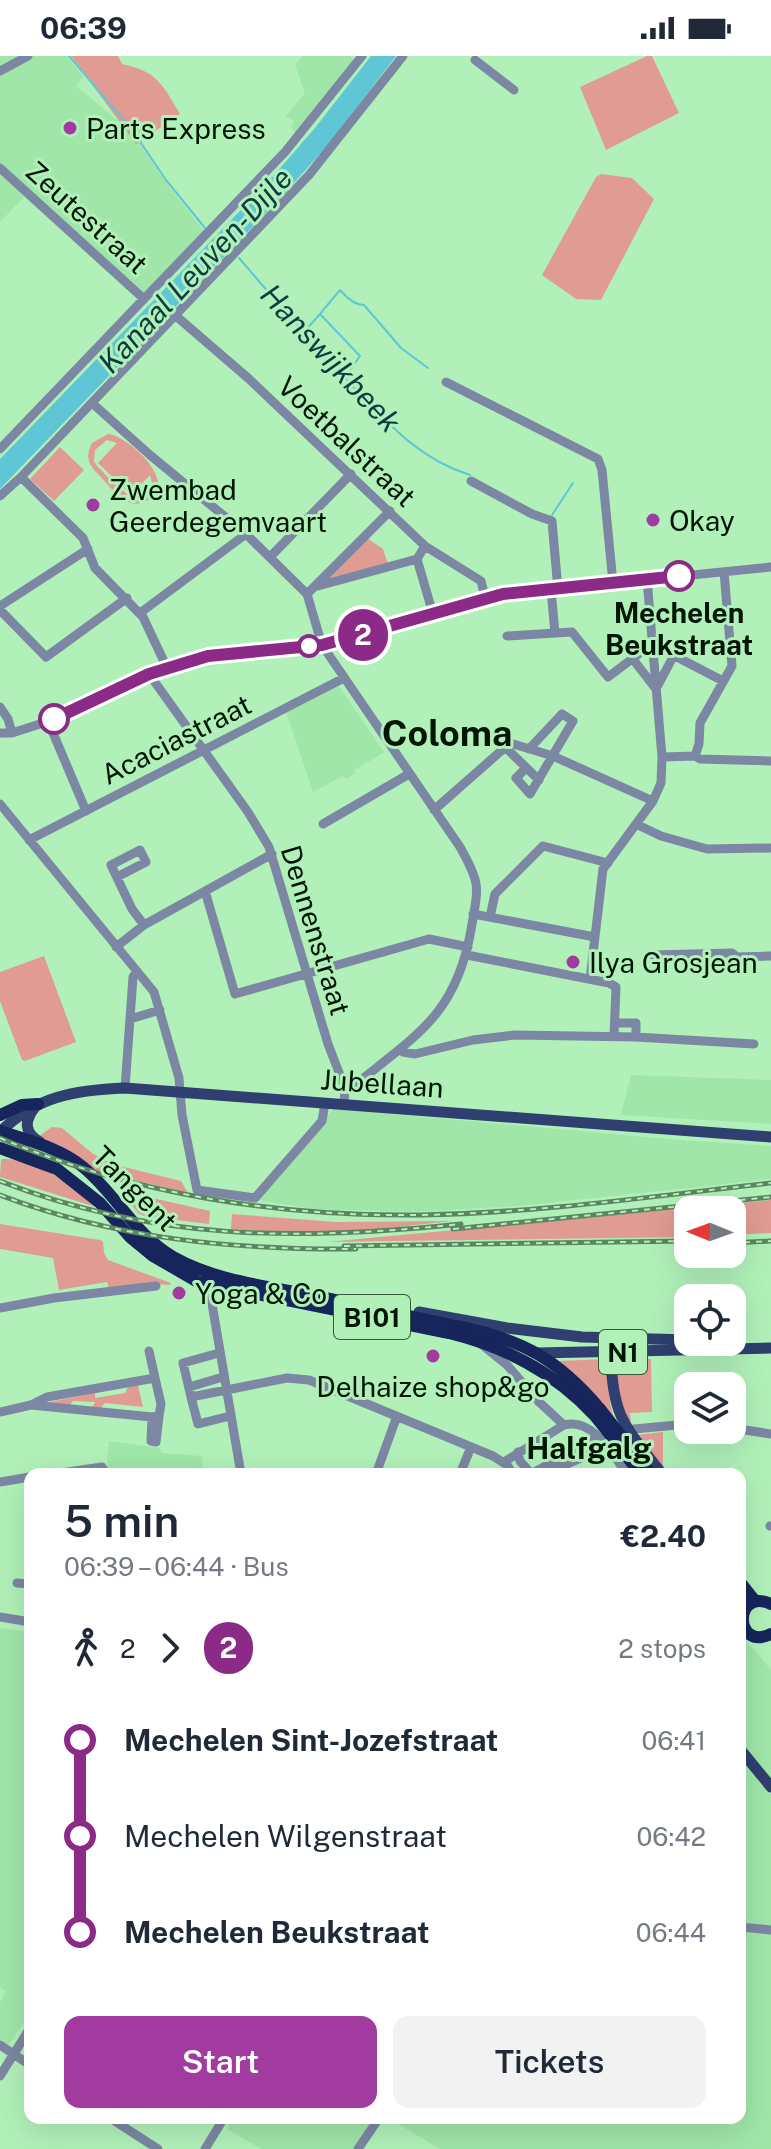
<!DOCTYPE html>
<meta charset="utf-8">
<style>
:root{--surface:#fff;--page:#f2f2f3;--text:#1f2937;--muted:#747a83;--accent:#a13ba0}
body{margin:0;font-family:"Public Sans",sans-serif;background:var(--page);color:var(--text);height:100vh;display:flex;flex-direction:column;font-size:30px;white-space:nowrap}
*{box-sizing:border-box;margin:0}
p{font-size:26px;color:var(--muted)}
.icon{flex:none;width:44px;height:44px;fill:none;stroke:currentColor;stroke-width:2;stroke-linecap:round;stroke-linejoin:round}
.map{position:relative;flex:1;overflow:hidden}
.side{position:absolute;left:24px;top:1412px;width:722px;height:656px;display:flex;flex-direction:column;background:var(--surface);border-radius:16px;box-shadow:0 8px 32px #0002}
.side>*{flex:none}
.badge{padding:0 16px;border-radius:26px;font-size:28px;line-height:52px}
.needle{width:52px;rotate:271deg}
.buttons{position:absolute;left:674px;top:1140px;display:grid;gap:16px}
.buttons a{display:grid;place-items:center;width:72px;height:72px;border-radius:16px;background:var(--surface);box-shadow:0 8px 32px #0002;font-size:40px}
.map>.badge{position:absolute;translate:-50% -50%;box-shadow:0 0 0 4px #fff}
.legs{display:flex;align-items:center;gap:12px;height:88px;padding:0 40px;font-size:26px}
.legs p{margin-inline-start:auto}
.overview{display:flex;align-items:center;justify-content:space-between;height:136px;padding:0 40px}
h1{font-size:44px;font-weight:600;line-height:60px}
.button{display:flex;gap:16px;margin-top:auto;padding:16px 40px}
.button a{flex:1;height:92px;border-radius:16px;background:var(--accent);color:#fff;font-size:32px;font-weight:600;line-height:92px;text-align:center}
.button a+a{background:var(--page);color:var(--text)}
ul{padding:0 40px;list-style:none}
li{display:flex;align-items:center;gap:28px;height:96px;font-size:30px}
li i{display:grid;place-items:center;width:12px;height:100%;margin:0 10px;background:currentColor}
li i::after{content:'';width:20px;height:20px;margin:-10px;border:6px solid;border-radius:50%;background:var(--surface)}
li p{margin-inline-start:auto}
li:first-child i{background:linear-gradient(#0000 50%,currentColor 0)}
li:last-child i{background:linear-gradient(currentColor 50%,#0000 0)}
.status{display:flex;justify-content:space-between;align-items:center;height:56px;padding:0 40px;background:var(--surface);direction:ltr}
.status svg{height:22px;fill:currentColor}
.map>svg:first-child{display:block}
.built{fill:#a0e6a9}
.green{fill:#e09c93;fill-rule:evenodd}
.water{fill:#5fc6d5}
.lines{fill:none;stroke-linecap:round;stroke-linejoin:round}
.stream{stroke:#5fc6d5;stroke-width:2}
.minor{stroke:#7c87a3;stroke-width:9}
.major{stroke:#2f3f6f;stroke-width:11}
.highway{stroke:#16255b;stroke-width:12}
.rail-casing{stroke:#5b8661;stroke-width:5}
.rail{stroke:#b1f1b9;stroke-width:2;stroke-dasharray:6;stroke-linecap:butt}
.highway-bridge{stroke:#16255b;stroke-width:12}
.line-1-casing{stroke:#fff;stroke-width:18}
.line-1{stroke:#8c2b87;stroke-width:12}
.poi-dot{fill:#a13ba0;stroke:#b1f1b9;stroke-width:3}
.stop-1-dot{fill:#fff;stroke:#8c2b87;stroke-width:4}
.labels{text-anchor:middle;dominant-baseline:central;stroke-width:6;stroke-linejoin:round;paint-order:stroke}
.shield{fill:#b1f1b9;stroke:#35573a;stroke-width:2}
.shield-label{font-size:26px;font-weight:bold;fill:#001504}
.poi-label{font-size:28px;fill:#001504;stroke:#b1f1b9;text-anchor:start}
.street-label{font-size:28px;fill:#001504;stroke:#b1f1b9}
.stop-label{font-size:28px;font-weight:bold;fill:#001504;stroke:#b1f1b9}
.water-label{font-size:30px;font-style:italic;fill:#0b3c43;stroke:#b1f1b9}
.neighbourhood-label{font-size:30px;font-weight:bold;fill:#001504;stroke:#b1f1b9}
.district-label{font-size:36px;font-weight:bold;fill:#001504;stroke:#b1f1b9}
</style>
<div class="status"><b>06:39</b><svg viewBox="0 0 49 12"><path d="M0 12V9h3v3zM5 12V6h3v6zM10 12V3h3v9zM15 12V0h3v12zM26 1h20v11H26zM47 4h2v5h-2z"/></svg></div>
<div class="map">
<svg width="771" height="2093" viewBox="0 0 771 2093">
<rect width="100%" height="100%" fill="#b1f1b9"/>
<path class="built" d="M 0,0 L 67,0 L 84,21 L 76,30 L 134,78 L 169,131 L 204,175 L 79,305 L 137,242 L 24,141 L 0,166 Z
M 302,0 L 350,0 L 354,4 L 297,79 L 291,71 L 294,66 L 286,60 L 305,37 L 295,9 Z
M 339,630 L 384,696 L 355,714 L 356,717 L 346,723 L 343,720 L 313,736 L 286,656 Z
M 631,1019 L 771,1024 L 771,1068 L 621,1059 Z
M 333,1053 L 681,1084 L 771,1090 L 771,1123 L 520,1150 L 416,1156 L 314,1153 L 258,1144 Z
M 109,1385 L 160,1392 L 161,1397 L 202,1400 L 203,1418 L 111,1418 L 107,1411 Z
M 0,1572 L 30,1576 L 30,1957 L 8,1990 L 0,1984 L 0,1946 L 6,1935 L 0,1931 Z
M 740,1578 L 771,1614 L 771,2093 L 440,2093 L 388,2062 L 740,2062 Z
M 233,2062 L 377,2062 L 357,2093 L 261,2093 L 227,2073 Z"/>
<path class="green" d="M 71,0 L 118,0 L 122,8 C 157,15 163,29 180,58 L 136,88 Z
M 647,0 L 652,0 L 679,57 L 606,94 L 580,31 Z
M 601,118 L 632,122 L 654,143 L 601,244 L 576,243 L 542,219 L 596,121 Z
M 108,378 C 130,380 184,432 144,446 C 138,449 131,448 126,445 C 116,439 107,428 99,419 C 88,409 85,400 92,387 ZM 107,384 L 117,387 L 98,407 L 131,439 L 150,419 L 152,427 L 145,439 C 125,445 111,423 97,410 L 94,405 L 95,394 Z
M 60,391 L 84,414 L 54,445 L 30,423 Z
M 367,482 L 383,493 L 388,508 L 330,524 L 328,521 Z
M 44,900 L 76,986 L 25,1005 L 22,1004 L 0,945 L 0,916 Z
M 52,1071 L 62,1072 L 92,1097 L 112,1108 L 181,1125 L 188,1137 L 96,1115 L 38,1081 Z
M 1,1103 C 39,1101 69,1129 96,1151 L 0,1121 Z
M 121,1135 L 210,1155 L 209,1168 L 144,1160 L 138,1157 Z
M 771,1144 L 771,1177 L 732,1179 L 732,1154 L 688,1154 L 688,1181 L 327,1186 Z
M 232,1158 L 336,1166 L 453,1165 L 351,1176 L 272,1176 L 231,1173 Z
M 0,1168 L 100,1184 L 103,1186 L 104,1197 L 108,1204 L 171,1227 L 170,1229 L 153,1228 L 109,1233 L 107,1226 L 59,1234 L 53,1202 L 0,1193 Z
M 608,1303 L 610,1347 L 614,1362 L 558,1305 Z
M 651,1303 L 652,1356 L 630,1357 L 631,1367 L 619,1351 L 616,1304 Z
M 138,1329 L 143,1351 L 105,1347 L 100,1353 L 92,1352 L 95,1346 L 73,1345 L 69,1350 L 45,1347 L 95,1337 L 95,1342 L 125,1337 L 128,1331 Z
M 663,1376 L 663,1413 L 636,1379 Z"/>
<path class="water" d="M 371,0 L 396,0 L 332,84 L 286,136 L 0,433 L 0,403 L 267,127 L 315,72 Z"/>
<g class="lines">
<path class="stream" d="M 69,0 L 133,75 L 166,124 L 205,172
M 239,202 C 274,242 304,280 341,318 C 380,358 414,402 470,419
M 320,258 L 340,234 C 346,241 354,249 364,249 L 401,292 L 428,312
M 303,277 L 320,258 L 360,300 L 345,321
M 552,459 L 573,427"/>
<path class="minor" d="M 475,4 L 514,34
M 0,15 L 28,0
M 0,112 L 144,243
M 176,260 L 248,322 L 425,490 L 481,525 L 485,541
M 446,326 L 598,403 L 602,414 L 613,527
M 92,347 L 150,399 L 246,478 L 307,538 L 322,589 L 460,791 C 482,830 478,831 471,874 C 456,958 418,978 356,1028 L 345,1032 L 344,1048
M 0,393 L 285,96 L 362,0
M 21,421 L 83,482 L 95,512 L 143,561 L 167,612
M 471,425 L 532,458 L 552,465 L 558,534
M 0,440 L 21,421 L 309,119 L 403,0
M 425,490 L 417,503 L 433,558
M 270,501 L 351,418
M 318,530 L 417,503
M 551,534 L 555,577
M 307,538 L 390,455
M 0,550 L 88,493
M 0,554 L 46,601 L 127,542
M 140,557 L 246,478
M 507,580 L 572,576 L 608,621 L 652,588 L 723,625
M 632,602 L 656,633 L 674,599
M 149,618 L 248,756 L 269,791 L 328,988 L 345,1032
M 0,651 L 8,663 L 12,677
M 48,665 L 86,755
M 0,677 L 12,677 L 43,667 L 149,618 L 208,600 L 330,587 L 503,538 L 771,511
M 505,691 L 539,724
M 695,700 L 699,688 L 700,667 L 732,610 L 724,516
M 662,701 L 695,700 L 700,703 L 771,705
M 526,712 L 516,722 L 530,738 L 573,665 L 562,658 L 529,693
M 0,748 L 154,936 L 179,1022 L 182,1059 L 197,1134 L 255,1142 L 322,1065 L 325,1047
M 434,754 L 510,687 L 553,700 L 653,745
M 323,768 L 409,718
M 638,769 L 661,780 L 707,793 L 771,792
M 29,784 L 344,622
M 117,821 L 146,806 L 140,794 L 111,809 L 132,853 L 144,869
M 205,835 L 235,938 L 429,883 L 468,891
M 473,858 L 595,881
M 490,861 L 495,838 L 543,790 L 608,807
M 116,891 L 144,869 L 272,798
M 467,899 L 609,927 L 616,931 L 614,980
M 653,899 L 732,897 L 737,901 L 771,900
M 590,923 L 603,813 L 653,745 L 661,727 L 662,701 L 647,523
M 130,963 L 160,954
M 615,967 L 636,967 L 636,981
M 401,992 L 403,996 L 415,998 L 473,984 L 515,979 L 636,981 L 754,988
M 125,1032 L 133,921 L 137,915
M 211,1242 L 241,1418
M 0,1252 L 54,1242 L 156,1230
M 481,1288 L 507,1309 L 539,1346 L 564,1369
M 149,1295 L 155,1322
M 189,1331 L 223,1321
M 191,1341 L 183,1307 L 219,1297
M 0,1356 L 31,1349 L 47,1341 L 155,1322 L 161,1348 L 159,1360 L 152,1361 L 31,1349
M 230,1360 L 198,1368 L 191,1341 L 287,1322 L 309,1324 L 493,1400 L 507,1409 L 513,1418
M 152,1361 L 151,1385 L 156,1386 L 159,1360
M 732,1372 L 771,1378
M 634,1373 L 688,1368
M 518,1396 L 520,1405 L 528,1414
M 504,1406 L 564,1369 C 593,1361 612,1398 627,1418
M 54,1418 L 102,1411 L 106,1418
M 376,1418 L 397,1360
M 460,1418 L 471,1391
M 531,1418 L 595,1383
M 545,1418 L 606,1391
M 0,1426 L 30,1421
M 770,1470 L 771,1470
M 17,1527 L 30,1528
M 0,1561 L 30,1566
M 740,1871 L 771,1874
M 0,1989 L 30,2009
M 0,2020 L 30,1972
M 110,2062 L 158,2093
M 205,2093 L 224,2062
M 358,2093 L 379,2062"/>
<path class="major" d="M 35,1051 C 24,1065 24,1077 40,1086
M 0,1076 C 37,1040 75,1034 125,1032 L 771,1081
M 419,1256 L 507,1272 L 582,1281 L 688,1284
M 619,1296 L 611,1303 C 613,1364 627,1372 662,1418
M 536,1297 L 771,1292
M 740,1693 L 771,1731"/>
<path class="highway" d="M 0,1059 L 22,1049 L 38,1048
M 0,1075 C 28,1085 59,1091 83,1111 C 116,1138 135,1179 173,1201 C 221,1228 279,1231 331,1243 C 373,1252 415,1261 456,1270
M 0,1092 L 57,1113 L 100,1147 L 130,1181 L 153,1200 L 198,1226 L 449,1277 C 503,1290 556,1317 594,1359 C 610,1378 625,1398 640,1418
M 600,1353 L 651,1418
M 740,1526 L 755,1545
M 771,1548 C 733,1531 734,1596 771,1578"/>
<g class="rail-casing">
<path id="rail" d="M 0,1082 C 132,1138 278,1161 421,1159 C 538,1157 655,1140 771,1127
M 0,1125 C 155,1185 298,1185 461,1168
M 0,1139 C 115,1183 234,1194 356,1193
M 453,1173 L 771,1141
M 732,1187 L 771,1185
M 344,1190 L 688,1185"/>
</g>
<use href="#rail" class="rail"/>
<path class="highway-bridge" d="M 456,1270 C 521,1283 557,1302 600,1353"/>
</g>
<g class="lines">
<g class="line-1-casing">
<path id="line-1" d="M 54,663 L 149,618 L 208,600 L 322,589 L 503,538 L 679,520"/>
</g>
<use href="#line-1" class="line-1"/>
</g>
<g class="poi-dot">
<circle cx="70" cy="72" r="8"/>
<circle cx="93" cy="449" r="8"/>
<circle cx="653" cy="464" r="8"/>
<circle cx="573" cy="906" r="8"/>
<circle cx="179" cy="1237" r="8"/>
<circle cx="433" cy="1300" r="8"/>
</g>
<g class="stop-1-dot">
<circle cx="679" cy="520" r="14"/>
<circle cx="309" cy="590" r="10"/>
<circle cx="54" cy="663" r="14"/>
</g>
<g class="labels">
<g class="shield">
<rect x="334" y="1239" width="76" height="44" rx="6"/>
<rect x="599" y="1274" width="48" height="44" rx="6"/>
</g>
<g class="shield-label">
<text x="372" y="1261">B101</text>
<text x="623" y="1296">N1</text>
</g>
<g class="poi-label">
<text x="86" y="72">Parts Express</text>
<text x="109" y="433">Zwembad<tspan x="109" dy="32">Geerdegemvaart</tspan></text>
<text x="669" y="464">Okay</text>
<text x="589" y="906">Ilya Grosjean</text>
<text x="195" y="1237">Yoga &amp; Co</text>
<text x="433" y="1330" text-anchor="middle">Delhaize shop&amp;go</text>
</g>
<g class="street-label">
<text transform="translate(87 161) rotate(42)">Zeutestraat</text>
<text transform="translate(347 385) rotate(43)">Voetbalstraat</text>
<text transform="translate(176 683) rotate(-27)">Acaciastraat</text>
<text transform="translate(316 874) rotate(73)">Dennenstraat</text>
<text transform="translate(382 1027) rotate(4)">Jubellaan</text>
<text transform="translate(135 1132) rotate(45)">Tangent</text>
</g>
<g class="stop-label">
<text x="679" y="556">Mechelen<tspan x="679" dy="32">Beukstraat</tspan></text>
</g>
<g class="water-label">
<text transform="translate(195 214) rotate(-47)">Kanaal Leuven-Dijle</text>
<text transform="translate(331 302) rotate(47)">Hanswijkbeek</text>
</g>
<g class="neighbourhood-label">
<text x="589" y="1392">Halfgalg</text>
</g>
<g class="district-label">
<text x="447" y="677">Coloma</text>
</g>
</g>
</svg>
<div class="buttons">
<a><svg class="needle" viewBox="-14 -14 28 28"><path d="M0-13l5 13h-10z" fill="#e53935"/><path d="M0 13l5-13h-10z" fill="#747a83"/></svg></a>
<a><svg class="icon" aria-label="locate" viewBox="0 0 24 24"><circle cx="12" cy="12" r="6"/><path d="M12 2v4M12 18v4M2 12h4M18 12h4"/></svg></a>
<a><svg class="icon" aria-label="layers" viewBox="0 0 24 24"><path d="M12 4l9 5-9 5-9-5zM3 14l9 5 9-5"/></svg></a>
</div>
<b class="badge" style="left:363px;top:579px;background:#8c2b87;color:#fff">2</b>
<section class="side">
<div class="overview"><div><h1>5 min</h1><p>06:39 – 06:44 · Bus</p></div><b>€2.40</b></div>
<div class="legs"><svg class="icon" aria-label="walk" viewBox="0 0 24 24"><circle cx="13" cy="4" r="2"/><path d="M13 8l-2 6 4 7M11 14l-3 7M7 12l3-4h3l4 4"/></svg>2<svg class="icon" aria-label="forward" viewBox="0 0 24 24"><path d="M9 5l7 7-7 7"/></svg><b class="badge" style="background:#8c2b87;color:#fff">2</b><p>2 stops</p></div>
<ul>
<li><i style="color:#8c2b87"></i><b>Mechelen Sint-Jozefstraat</b><p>06:41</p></li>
<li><i style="color:#8c2b87"></i><span>Mechelen Wilgenstraat</span><p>06:42</p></li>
<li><i style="color:#8c2b87"></i><b>Mechelen Beukstraat</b><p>06:44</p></li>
</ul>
<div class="button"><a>Start</a><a>Tickets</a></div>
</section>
</div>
